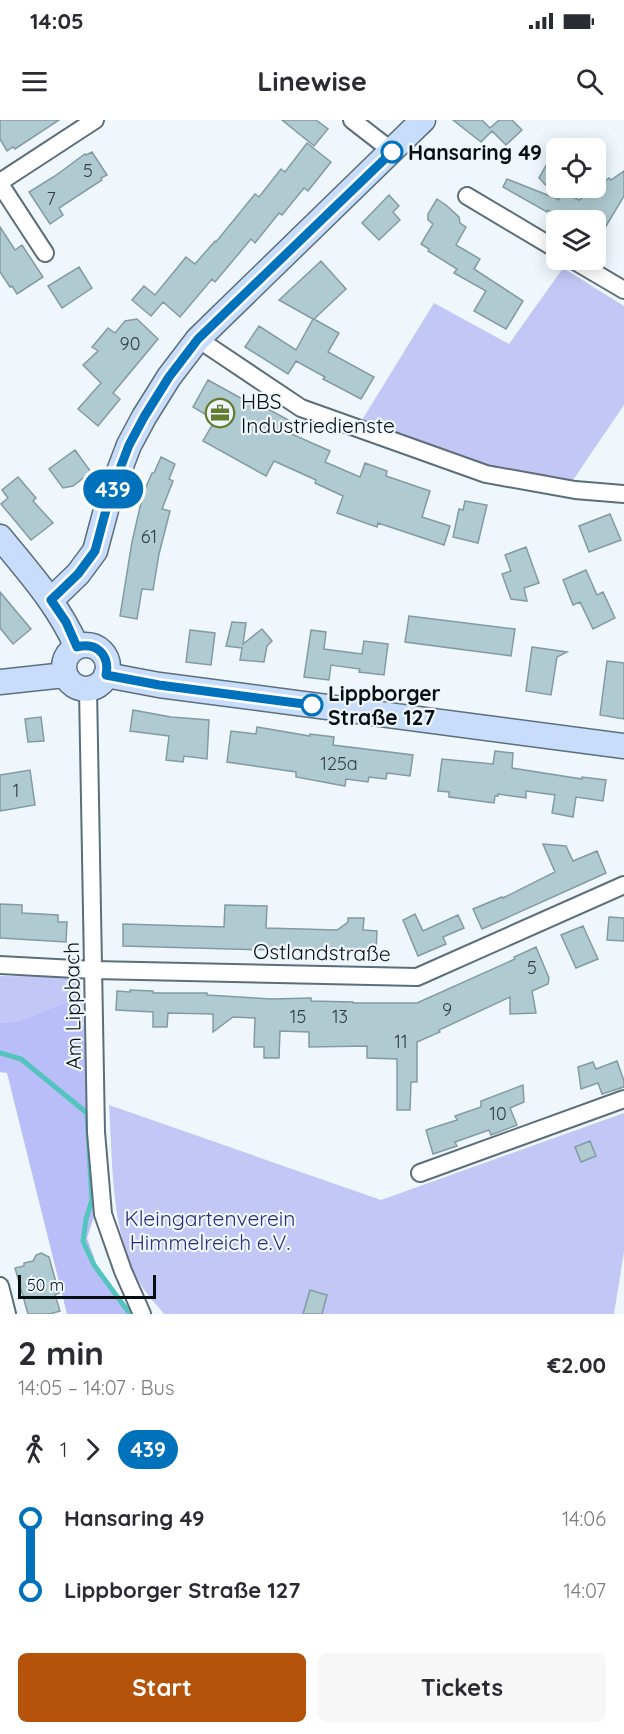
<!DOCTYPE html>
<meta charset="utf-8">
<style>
:root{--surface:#fff;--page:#f7f7f7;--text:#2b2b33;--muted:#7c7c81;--accent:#b45309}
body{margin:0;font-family:Quicksand,sans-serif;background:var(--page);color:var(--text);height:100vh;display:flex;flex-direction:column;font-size:22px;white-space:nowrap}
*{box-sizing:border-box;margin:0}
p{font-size:20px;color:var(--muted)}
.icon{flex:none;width:33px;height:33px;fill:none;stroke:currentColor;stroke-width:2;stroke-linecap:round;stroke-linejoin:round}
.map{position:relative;height:1194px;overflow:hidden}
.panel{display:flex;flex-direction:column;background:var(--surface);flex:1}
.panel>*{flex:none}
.badge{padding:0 12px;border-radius:20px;font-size:21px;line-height:39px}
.tools{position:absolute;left:546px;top:18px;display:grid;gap:12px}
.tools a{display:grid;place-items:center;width:60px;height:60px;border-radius:9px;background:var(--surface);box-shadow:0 3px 15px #0003;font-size:30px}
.scale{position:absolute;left:18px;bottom:15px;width:138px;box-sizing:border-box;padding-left:6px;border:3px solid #080f13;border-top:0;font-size:16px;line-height:21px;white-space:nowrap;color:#080f13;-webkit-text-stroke:4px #eff7fd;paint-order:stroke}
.map>.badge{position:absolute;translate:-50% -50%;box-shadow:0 0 0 3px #fff}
.legs{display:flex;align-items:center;gap:9px;height:66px;padding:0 18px;font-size:20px}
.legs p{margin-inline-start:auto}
.summary{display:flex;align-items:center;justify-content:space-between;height:102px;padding:0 18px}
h1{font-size:33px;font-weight:800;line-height:45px}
.cta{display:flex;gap:12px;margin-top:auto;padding:12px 18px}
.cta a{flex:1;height:69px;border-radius:9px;background:var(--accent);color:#fff;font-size:24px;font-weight:800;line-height:69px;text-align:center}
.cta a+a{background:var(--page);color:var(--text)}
ul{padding:0 18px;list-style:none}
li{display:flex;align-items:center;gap:21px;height:72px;font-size:22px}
li i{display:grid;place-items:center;width:9px;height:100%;margin:0 8px;background:currentColor}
li i::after{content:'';width:15px;height:15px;margin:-8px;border:4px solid;border-radius:50%;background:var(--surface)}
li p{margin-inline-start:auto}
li:first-child i{background:linear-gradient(#0000 50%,currentColor 0)}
li:last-child i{background:linear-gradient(currentColor 50%,#0000 0)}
.status{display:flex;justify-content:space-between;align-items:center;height:42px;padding:0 30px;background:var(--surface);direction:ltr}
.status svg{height:16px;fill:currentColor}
header{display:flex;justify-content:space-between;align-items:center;height:78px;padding:0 18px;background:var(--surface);font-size:27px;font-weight:800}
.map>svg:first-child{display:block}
.green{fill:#c2c7f6}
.forest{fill:#b9bef8}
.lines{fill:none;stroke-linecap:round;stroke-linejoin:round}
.stream{stroke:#54c4bf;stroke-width:5}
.building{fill:#b0cad1;stroke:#829ba1;stroke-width:1.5}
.street-casing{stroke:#5b6e7a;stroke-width:20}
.secondary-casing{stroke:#5b6e7a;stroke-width:27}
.street{stroke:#fff;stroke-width:16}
.secondary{stroke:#c8ddfc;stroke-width:24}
.line-1-casing{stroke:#fff;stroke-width:14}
.line-1{stroke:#0072bc;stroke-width:9}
.stop-1-dot{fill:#fff;stroke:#0072bc;stroke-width:3}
.labels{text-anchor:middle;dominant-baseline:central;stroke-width:4.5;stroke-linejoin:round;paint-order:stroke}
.number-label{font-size:18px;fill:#323e42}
.stop-label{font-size:21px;font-weight:bold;fill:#080f13;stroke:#eff7fd;text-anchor:start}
.poi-label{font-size:21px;fill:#080f13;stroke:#eff7fd;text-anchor:start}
.street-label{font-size:21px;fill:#080f13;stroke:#eff7fd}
.park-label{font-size:21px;fill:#302a7a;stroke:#eff7fd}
</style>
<div class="status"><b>14:05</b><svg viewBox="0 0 49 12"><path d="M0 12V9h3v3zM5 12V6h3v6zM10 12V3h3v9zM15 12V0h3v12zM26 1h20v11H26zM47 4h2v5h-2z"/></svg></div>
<header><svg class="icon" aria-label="menu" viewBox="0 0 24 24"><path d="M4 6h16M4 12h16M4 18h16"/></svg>Linewise<svg class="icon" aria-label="search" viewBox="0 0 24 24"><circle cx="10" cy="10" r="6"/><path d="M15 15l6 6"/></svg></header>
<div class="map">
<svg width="624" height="1194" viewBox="0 0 624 1194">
<rect width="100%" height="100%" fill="#eff7fd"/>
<path class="green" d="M 563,148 L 624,186 L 624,285 L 571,363 L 491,347 L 362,300 L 434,183 L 509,224 Z
M 0,856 L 77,857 L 82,876 L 21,900 L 0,903 Z
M 109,985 L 381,1080 L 624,993 L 624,1132 L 614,1194 L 164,1194 C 157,1185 147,1175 141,1165 C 110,1113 113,1044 109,985 Z"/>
<path class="forest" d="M 82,876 L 95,1093 L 87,1118 L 96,1143 L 127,1194 L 67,1194 L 7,953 L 0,952 L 0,903 L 21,900 Z"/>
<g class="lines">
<path class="stream" d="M 0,933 L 21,939 L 87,993 L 92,1080 L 86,1099 L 83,1121 L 94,1145 L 130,1194"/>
</g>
<path class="building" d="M 0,0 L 59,0 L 15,29 L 13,27 L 7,31 L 0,19 Z
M 282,0 L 316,0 L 328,9 L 314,26 Z
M 453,0 L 482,0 L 490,8 L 499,0 L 512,0 L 522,10 L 506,25 L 492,11 L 481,22 Z
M 307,23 L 331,42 L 308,71 L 304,68 L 282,95 L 279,93 L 255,123 L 251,119 L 215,162 L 212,159 L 180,197 L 163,182 L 151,196 L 132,180 L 144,166 L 155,175 L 186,137 L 195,144 L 215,121 L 216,122 L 255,74 L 259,77 L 281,49 L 285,52 Z
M 556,28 L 556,68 L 579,80 L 609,58 L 611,60 L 624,51 L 624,76 L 596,123 L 596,100 L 565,100 L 548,90 L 547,92 L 503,67 L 507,59 L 560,80 L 539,58 Z
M 92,32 L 107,55 L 101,58 L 102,60 L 59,88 L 63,95 L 50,104 L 29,72 L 55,56 L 85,34 L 86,35 Z
M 389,75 L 399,86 L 393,92 L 400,100 L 379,120 L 362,103 Z
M 437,79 L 446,85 L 459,97 L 460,103 L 466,107 L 456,125 L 480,139 L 474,149 L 523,181 L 506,209 L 474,191 L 486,171 L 454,153 L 457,149 L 428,131 L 429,129 L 421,124 L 433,104 L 428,100 L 428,94 Z
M 0,107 L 15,130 L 22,125 L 43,157 L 17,174 L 12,166 L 10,167 L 0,152 Z
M 321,141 L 346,169 L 314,199 L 339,213 L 328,232 L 374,257 L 361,279 L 323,259 L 325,257 L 296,241 L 288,254 L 245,227 L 259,206 L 296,230 L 313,199 L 279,180 Z
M 79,147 L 92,168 L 62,188 L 48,166 Z
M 137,199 L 158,219 L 113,273 L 120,279 L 98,306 L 78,289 L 101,263 L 83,245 L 98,231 L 92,227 L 108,208 L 115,213 L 125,201 Z
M 208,260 L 255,286 L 257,283 L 292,302 L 287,312 L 330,331 L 325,342 L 360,357 L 365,343 L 387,351 L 386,356 L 430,371 L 422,397 L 450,406 L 444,425 L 378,403 L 377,407 L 337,393 L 343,376 L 315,363 L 316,360 L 274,341 L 266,356 L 203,321 L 215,300 L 193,287 Z
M 75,330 L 91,352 L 73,366 L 63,368 L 49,349 Z
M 161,337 L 175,344 L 169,359 L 173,361 L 162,389 L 170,391 L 159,434 L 153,470 L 142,469 L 137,499 L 120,496 L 132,422 L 143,374 L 152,353 L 154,353 Z
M 18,357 L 36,378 L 33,381 L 53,403 L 31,420 L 1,384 L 8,378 L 2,370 Z
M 465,381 L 487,385 L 478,423 L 453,417 L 459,389 L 463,390 Z
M 610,394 L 621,420 L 589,432 L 579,406 Z
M 526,427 L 539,463 L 524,468 L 527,481 L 511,479 L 502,454 L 511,451 L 505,435 Z
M 586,450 L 597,475 L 603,472 L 615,498 L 593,509 L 580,482 L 573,485 L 563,460 Z
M 0,472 L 31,509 L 13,524 L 0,508 Z
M 409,496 L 515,509 L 511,536 L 405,522 Z
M 232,502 L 246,503 L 243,524 L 262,509 L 272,521 L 267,526 L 264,542 L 240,540 L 242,528 L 226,526 Z
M 190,510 L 215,513 L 211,545 L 186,542 Z
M 311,510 L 326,512 L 324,529 L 362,534 L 364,521 L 388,524 L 384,555 L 359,552 L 360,549 L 331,545 L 329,560 L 304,557 Z
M 532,527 L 567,532 L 557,537 L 551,575 L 526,571 Z
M 607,541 L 624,543 L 624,599 L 600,595 Z
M 133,590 L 171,597 L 209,600 L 207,639 L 184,636 L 183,642 L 166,640 L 169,616 L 130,611 Z
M 41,597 L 44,621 L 28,622 L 25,599 Z
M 257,607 L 310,616 L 310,614 L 334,617 L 333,625 L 413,635 L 410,656 L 387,653 L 386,659 L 369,657 L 368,662 L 346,659 L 345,666 L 296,657 L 296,652 L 227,642 L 231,611 L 256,614 Z
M 495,631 L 513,633 L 512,648 L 582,659 L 582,657 L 606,660 L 603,681 L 576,677 L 573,697 L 552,693 L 555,675 L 526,671 L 526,678 L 498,674 L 498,676 L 495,676 L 494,683 L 449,677 L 449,672 L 438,671 L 442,639 L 493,644 Z
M 30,650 L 35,685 L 0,691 L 0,655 Z
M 543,724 L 566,726 L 573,741 L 597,731 L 606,753 L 482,809 L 473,789 L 502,777 L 503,778 L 555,752 Z
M 0,784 L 22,785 L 22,793 L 58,795 L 58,802 L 67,802 L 66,822 L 0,818 Z
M 225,785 L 267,786 L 266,808 L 337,810 L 348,802 L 348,798 L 364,798 L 363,810 L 377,811 L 376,833 L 123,826 L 123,804 L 224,807 Z
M 415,794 L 423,811 L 458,795 L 464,808 L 443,817 L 446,824 L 418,836 L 403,800 Z
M 609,797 L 624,798 L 624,821 L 607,820 Z
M 583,806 L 598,839 L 576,848 L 561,815 Z
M 536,827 L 549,858 L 548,864 L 532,871 L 536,893 L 510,894 L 510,877 L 439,910 L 440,912 L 417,922 L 417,962 L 411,962 L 410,990 L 397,990 L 397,939 L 367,938 L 367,926 L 309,927 L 309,912 L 280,911 L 279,938 L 264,938 L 264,927 L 254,927 L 255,898 L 233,897 L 213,912 L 213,894 L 168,893 L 167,907 L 153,907 L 153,892 L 116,890 L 117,871 L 130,872 L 130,870 L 153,871 L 153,873 L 207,873 L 207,875 L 272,879 L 311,878 L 311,881 L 353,882 L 353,883 L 417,883 L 515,839 L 514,837 Z
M 617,941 L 624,961 L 624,967 L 602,974 L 598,963 L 581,969 L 578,947 L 593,942 L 596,949 Z
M 523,965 L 524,982 L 510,988 L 517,1005 L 491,1015 L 489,1010 L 455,1022 L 457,1026 L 433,1034 L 426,1010 L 457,1000 L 455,996 L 481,987 L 481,981 Z
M 590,1021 L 596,1036 L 581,1042 L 575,1027 Z
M 41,1133 L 49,1137 L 59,1173 L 55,1175 L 60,1191 L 50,1194 L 28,1194 L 15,1148 L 24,1146 L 24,1143 L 33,1141 L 36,1135 Z
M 310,1170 L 327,1175 L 322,1194 L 303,1194 Z"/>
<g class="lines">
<g class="street-casing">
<path id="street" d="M 352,0 L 392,31
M 0,62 L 95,0
M 0,64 L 45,133
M 467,76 L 556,129
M 573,140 L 624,170
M 198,219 L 301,288 L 486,354 L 575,370 L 624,374
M 88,569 L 96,1012 L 103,1094 L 123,1151 L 142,1194
M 0,845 L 94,850 L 417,857 L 624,765
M 420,1053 L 624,979
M 0,1166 L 7,1194"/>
</g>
<g class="secondary-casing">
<path id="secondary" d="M 0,417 C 30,454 57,483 77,527
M 51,480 L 78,454 L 95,431 L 110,375 L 129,325 L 144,297 L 169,257 L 198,219 L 423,0
M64 547a22 22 0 1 1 44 0a22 22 0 1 1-44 0Z
M 106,555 L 159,565 L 624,626
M 0,562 L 65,555"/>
</g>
<use href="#street" class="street"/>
<use href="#secondary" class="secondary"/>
</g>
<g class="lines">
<g class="line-1-casing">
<path id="line-1" d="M 312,585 L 159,565 L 106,555 C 110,535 97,522 77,527 L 66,502 L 51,480 L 78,454 L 95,431 L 110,375 L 129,325 L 144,297 L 169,257 L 198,219 L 392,32"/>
</g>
<use href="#line-1" class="line-1"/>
</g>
<defs>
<g id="office-ring" transform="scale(1.5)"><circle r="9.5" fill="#eff7fd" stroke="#637c2f" stroke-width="1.5"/><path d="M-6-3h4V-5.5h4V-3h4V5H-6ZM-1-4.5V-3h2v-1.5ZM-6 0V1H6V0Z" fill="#637c2f"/></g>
</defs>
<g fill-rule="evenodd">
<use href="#office-ring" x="220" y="293"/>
</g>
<g class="stop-1-dot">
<circle cx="392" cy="32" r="10"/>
<circle cx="312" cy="585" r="10"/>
</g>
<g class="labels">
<g class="number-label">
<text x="88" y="50">5</text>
<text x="51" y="78">7</text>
<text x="130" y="223">90</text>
<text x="149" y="416">61</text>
<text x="339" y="643">125a</text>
<text x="16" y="670">1</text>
<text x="532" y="847">5</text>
<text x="447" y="889">9</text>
<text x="298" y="896">15</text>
<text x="340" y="896">13</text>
<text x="401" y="921">11</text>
<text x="498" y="993">10</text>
</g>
<g class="stop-label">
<text x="408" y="32">Hansaring 49</text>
<text x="328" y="573">Lippborger<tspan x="328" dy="24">Straße 127</tspan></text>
</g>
<g class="poi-label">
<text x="241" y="281">HBS<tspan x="241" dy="24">Industriedienste</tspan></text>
</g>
<g class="street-label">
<text transform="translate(322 832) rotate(1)">Ostlandstraße</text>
<text transform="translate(72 886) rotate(-91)">Am Lippbach</text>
</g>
<g class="park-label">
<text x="210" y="1098">Kleingartenverein<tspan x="210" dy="24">Himmelreich e.V.</tspan></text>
</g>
</g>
</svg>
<div class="tools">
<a><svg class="icon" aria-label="locate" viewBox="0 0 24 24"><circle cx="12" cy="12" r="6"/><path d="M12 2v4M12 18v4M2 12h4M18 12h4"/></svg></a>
<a><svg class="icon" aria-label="layers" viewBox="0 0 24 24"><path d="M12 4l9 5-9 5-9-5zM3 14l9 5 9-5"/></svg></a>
</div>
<div class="scale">50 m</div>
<b class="badge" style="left:113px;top:369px;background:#0072bc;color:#fff">439</b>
</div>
<section class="panel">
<div class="summary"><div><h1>2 min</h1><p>14:05 – 14:07 · Bus</p></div><b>€2.00</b></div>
<div class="legs"><svg class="icon" aria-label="walk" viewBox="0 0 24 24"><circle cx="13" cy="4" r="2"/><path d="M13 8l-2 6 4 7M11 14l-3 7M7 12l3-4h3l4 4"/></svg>1<svg class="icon" aria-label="forward" viewBox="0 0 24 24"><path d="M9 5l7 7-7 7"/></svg><b class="badge" style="background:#0072bc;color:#fff">439</b></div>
<ul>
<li><i style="color:#0072bc"></i><b>Hansaring 49</b><p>14:06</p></li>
<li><i style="color:#0072bc"></i><b>Lippborger Straße 127</b><p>14:07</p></li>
</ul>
<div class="cta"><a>Start</a><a>Tickets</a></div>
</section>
